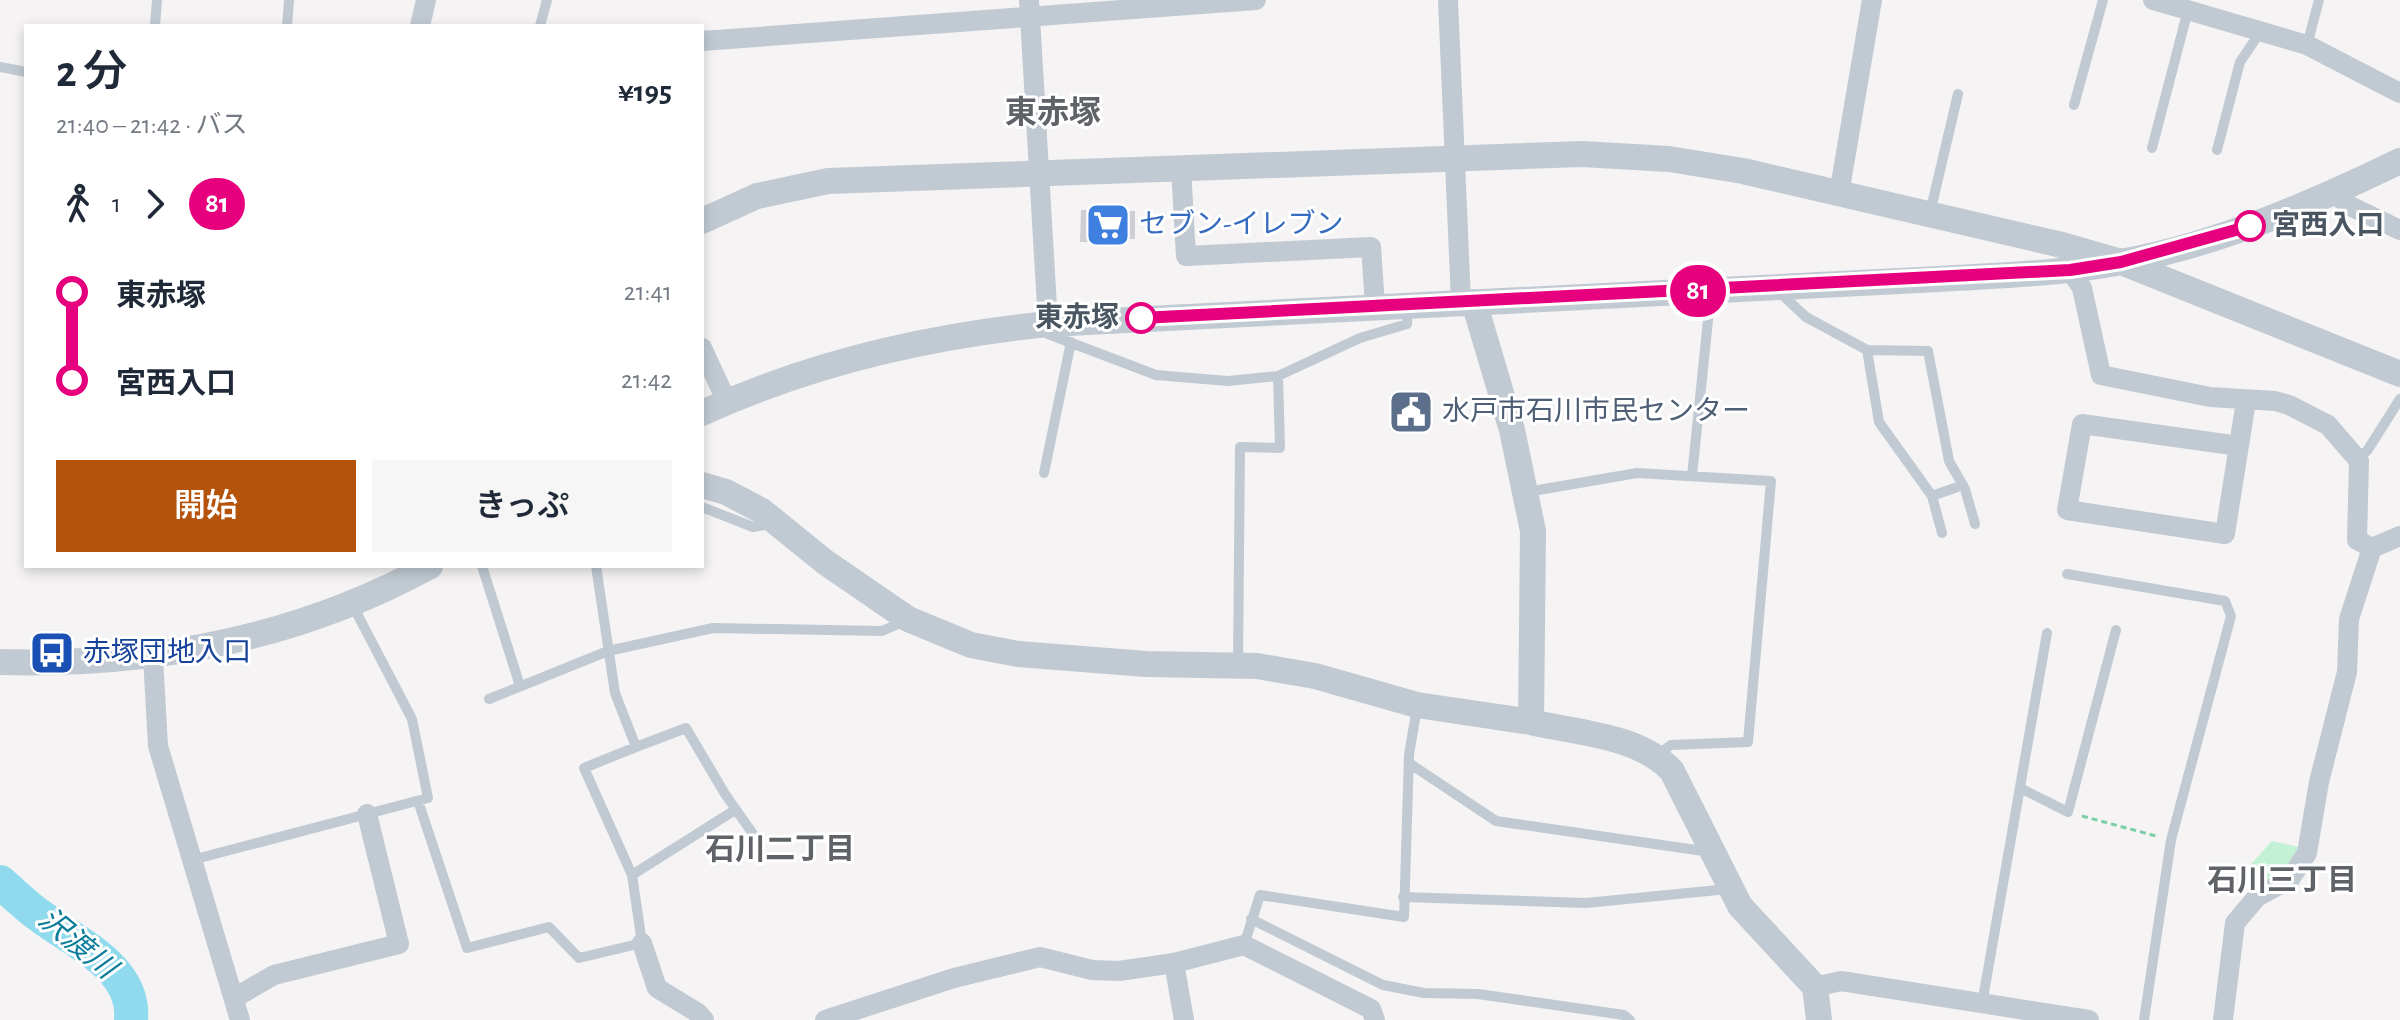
<!DOCTYPE html>
<html lang="ja">
<meta charset="utf-8">
<style>
:root{--surface:#fff;--page:#f6f6f7;--text:#1f2937;--muted:#747a83;--accent:#b45309}
body{margin:0;font-family:"Alegreya Sans","Noto Sans JP",sans-serif;background:var(--page);color:var(--text);height:100vh;display:flex;flex-direction:column;font-size:30px;white-space:nowrap}
*{box-sizing:border-box;margin:0}
p{font-size:26px;color:var(--muted)}
.icon{flex:none;width:44px;height:44px;fill:none;stroke:currentColor;stroke-width:2;stroke-linecap:round;stroke-linejoin:round}
.map{position:relative;flex:1;overflow:hidden}
.side{position:absolute;left:24px;top:24px;width:680px;height:544px;display:flex;flex-direction:column;background:var(--surface);border-radius:0px;box-shadow:0 4px 12px #0003}
.side>*{flex:none}
.badge{padding:0 16px;border-radius:26px;font-size:28px;line-height:52px}
.map>.badge{position:absolute;translate:-50% -50%;box-shadow:0 0 0 4px #fff}
.legs{display:flex;align-items:center;gap:12px;height:88px;padding:0 32px;font-size:26px}
.legs p{margin-inline-start:auto}
.summary{display:flex;align-items:center;justify-content:space-between;height:136px;padding:0 32px}
h1{font-size:44px;font-weight:600;line-height:60px}
.primary-button{display:flex;gap:16px;margin-top:auto;padding:16px 32px}
.primary-button a{flex:1;height:92px;border-radius:0px;background:var(--accent);color:#fff;font-size:32px;font-weight:600;line-height:92px;text-align:center}
.primary-button a+a{background:var(--page);color:var(--text)}
ul{padding:0 32px;list-style:none}
li{display:flex;align-items:center;gap:28px;height:88px;font-size:30px}
li i{display:grid;place-items:center;width:12px;height:100%;margin:0 10px;background:currentColor}
li i::after{content:'';width:20px;height:20px;margin:-10px;border:6px solid;border-radius:50%;background:var(--surface)}
li p{margin-inline-start:auto}
li:first-child i{background:linear-gradient(#0000 50%,currentColor 0)}
li:last-child i{background:linear-gradient(currentColor 50%,#0000 0)}
.map>svg:first-child{display:block}
.green{fill:#c3f1d5}
.lines{fill:none;stroke-linecap:round;stroke-linejoin:round}
.river{stroke:#90daee;stroke-width:34}
.building{fill:#cdcfd5}
.path{stroke:#7ad0a6;stroke-width:3;stroke-dasharray:6 4;stroke-linecap:butt}
.service{stroke:#c1cad2;stroke-width:10}
.minor{stroke:#c1cad2;stroke-width:20}
.tertiary{stroke:#c1cad2;stroke-width:26}
.line-1-casing{stroke:#fff;stroke-width:18}
.line-1{stroke:#e6007e;stroke-width:12}
.stop-1-dot{fill:#fff;stroke:#e6007e;stroke-width:4}
.labels{text-anchor:middle;dominant-baseline:central;stroke-width:6;stroke-linejoin:round;paint-order:stroke}
.shop-label{font-size:28px;fill:#366cbe;stroke:#fff;text-anchor:start}
.stop-label{font-size:28px;font-weight:bold;fill:#4a5661;stroke:#fff;text-anchor:start}
.service-label{font-size:28px;fill:#4e5e75;stroke:#fff;text-anchor:start}
.transit-label{font-size:28px;fill:#164399;stroke:#fff;text-anchor:start}
.neighbourhood-label{font-size:30px;font-weight:bold;fill:#5f6368;stroke:#fff}
.water-label{font-size:30px;font-style:italic;fill:#0c7c9b;stroke:#fff}
.quarter-label{font-size:32px;font-weight:bold;fill:#5f6368;stroke:#fff}
</style>
<div class="map">
<svg width="2400" height="1020" viewBox="0 0 2400 1020">
<rect width="100%" height="100%" fill="#f5f3f3"/>
<path class="green" d="M 2272,841 L 2299,847 L 2286,872 L 2258,886 L 2246,870 Z"/>
<g class="lines">
<path class="river" d="M 0,882 C 14,894 28,908 43,918 C 78,944 136,969 131,1020"/>
</g>
<path class="building" d="M 1081,210 L 1135,211 L 1135,239 L 1125,239 L 1125,242 L 1080,242 Z"/>
<g class="lines">
<path class="path" d="M 2082,816 L 2156,836"/>
<path class="service" d="M 155,26 L 157,0
M 287,26 L 289,0
M 540,26 L 547,0
M 2307,45 L 2319,0
M 0,67 L 26,72
M 2074,105 L 2103,0
M 2152,148 L 2188,10
M 2217,150 L 2240,62 L 2261,31
M 1930,213 L 1958,94
M 1778,291 L 1806,317 L 1867,350 L 1928,351 L 1949,461 L 1965,489 L 1975,524
M 1048,330 L 1048,334 L 1156,375 L 1228,381 L 1278,376 L 1360,338 L 1407,324 L 1408,305
M 1867,350 L 1879,422 L 1932,496 L 1942,533
M 2355,457 L 2367,451 L 2400,399
M 1044,473 L 1071,342
M 1692,476 L 1711,291
M 1527,492 L 1637,473 L 1771,481 L 1748,742 L 1671,745 L 1657,755
M 1932,496 L 1963,485
M 702,507 L 753,527 L 770,524
M 482,566 L 520,686
M 2067,574 L 2225,601 L 2231,616 L 2171,840 L 2144,1020
M 1238,663 L 1240,447 L 1280,448 L 1278,376
M 489,699 L 608,651 L 713,628 L 882,631 L 905,621
M 636,747 L 686,728 L 725,794 L 760,844
M 1409,763 L 1496,821 L 1710,852
M 2020,788 L 2068,812 L 2116,630
M 418,801 L 467,948 L 549,927 L 579,958 L 642,943 L 632,875 L 584,768 L 636,747 L 615,693 L 596,566
M 192,860 L 428,798 L 412,719 L 352,604
M 632,875 L 735,810
M 1403,897 L 1586,903 L 1728,889
M 1251,919 L 1383,985 L 1424,993 L 1478,994 L 1624,1015 L 1630,1020
M 1244,945 L 1260,895 L 1404,917 L 1409,755 L 1417,707
M 1982,1004 L 2047,633"/>
<path class="minor" d="M 1029,0 L 1048,324
M 1448,0 L 1461,302
M 2153,0 L 2307,45 L 2400,93
M 420,26 L 426,0
M 702,41 L 1256,0
M 1181,168 L 1186,256 L 1371,247 L 1375,306
M 2334,193 L 2348,205 L 2400,230
M 1839,194 L 1872,0
M 2070,270 L 2082,288 L 2101,375 L 2210,397 L 2275,401 L 2289,405 L 2328,425 L 2359,461 L 2357,540 L 2372,548 L 2349,619 L 2347,672 L 2319,782 L 2307,853 L 2290,879 L 2257,897 L 2235,923 L 2223,1020
M 702,348 L 727,402
M 2239,446 L 2082,424 L 2067,510 L 2225,534 L 2246,401
M 2372,548 L 2400,536
M 153,657 L 158,746 L 240,1020
M 642,943 L 657,988 L 698,1013 L 704,1020
M 1174,963 L 1184,1020
M 1815,987 L 1841,981 L 2089,1020
M 234,998 L 274,975 L 399,944 L 367,814
M 825,1020 L 954,978 L 1040,957 L 1092,970 L 1119,971 L 1174,963 L 1244,945 L 1371,1009 L 1375,1020"/>
<path class="tertiary" d="M 702,221 L 757,196 L 828,181 L 1582,154 L 1669,159 L 1743,171 L 2062,245 L 2121,262 L 2400,374
M 1474,302 L 1512,430 L 1533,531 L 1531,722 C 1577,733 1639,735 1672,771 L 1740,906 L 1815,987 L 1819,1020
M 702,413 C 811,363 929,336 1048,324 L 1939,279 C 1999,275 2061,274 2121,262 C 2219,244 2311,204 2400,161
M 702,485 L 726,492 L 762,511 L 825,562 L 908,619 L 971,645 L 1018,654 L 1146,664 L 1257,666 L 1315,676 L 1417,705 L 1531,722
M 0,662 C 150,666 297,639 430,566"/>
</g>
<g class="lines">
<g class="line-1-casing">
<path id="line-1" d="M 1141,318 L 2070,270 L 2121,262 L 2250,226"/>
</g>
<use href="#line-1" class="line-1"/>
</g>
<defs>
<g id="supermarket-square" transform="scale(2.3)"><rect x="-9" y="-9" width="18" height="18" rx="4" fill="#3f7fe0" stroke="#fff"/><path d="M-6-5.5h2.5l.6 2H6L4.5 2H-2.5L-4.4-4H-6ZM-1.5 3.2a1.3 1.3 0 1 0 .1 0ZM3 3.2a1.3 1.3 0 1 0 .1 0Z" fill="#fff"/></g>
<g id="civic-square" transform="scale(2.3)"><rect x="-9" y="-9" width="18" height="18" rx="4" fill="#5c6f8a" stroke="#fff"/><path d="M-.6-6.5H3V-4.5H.6V-3L4-1V1h2V6H-6V1h2V-1L-.6-3ZM-1.2 2.5V6h2.4V2.5Z" fill="#fff"/></g>
<g id="bus-square" transform="scale(2.3)"><rect x="-9" y="-9" width="18" height="18" rx="4" fill="#1a4fb4" stroke="#fff"/><path d="M-5-6H5V4H4V6H2V4H-2V6H-4V4H-5ZM-3.5-4V0h7V-4ZM-3.5 1.2v1.5H-2V1.2ZM2 1.2v1.5H3.5V1.2Z" fill="#fff"/></g>
</defs>
<g fill-rule="evenodd">
<use href="#supermarket-square" x="1108" y="225"/>
<use href="#civic-square" x="1411" y="412"/>
<use href="#bus-square" x="52" y="653"/>
</g>
<g class="stop-1-dot">
<circle cx="2250" cy="226" r="14"/>
<circle cx="1141" cy="318" r="14"/>
</g>
<g class="labels">
<g class="shop-label">
<text x="1139" y="225">セブン-イレブン</text>
</g>
<g class="stop-label">
<text x="2272" y="226">宮西入口</text>
<text x="1119" y="318" text-anchor="end">東赤塚</text>
</g>
<g class="service-label">
<text x="1442" y="412">水戸市石川市民センター</text>
</g>
<g class="transit-label">
<text x="83" y="653">赤塚団地入口</text>
</g>
<g class="neighbourhood-label">
<text x="780" y="850">石川二丁目</text>
<text x="2282" y="881">石川三丁目</text>
</g>
<g class="water-label">
<text transform="translate(77 944) rotate(40)">沢渡川</text>
</g>
<g class="quarter-label">
<text x="1053" y="113">東赤塚</text>
</g>
</g>
</svg>
<b class="badge" style="left:1698px;top:291px;background:#e6007e;color:#fff">81</b>
<section class="side">
<div class="summary"><div><h1>2 分</h1><p>21:40 – 21:42 · バス</p></div><b>¥195</b></div>
<div class="legs"><svg class="icon" aria-label="walk" viewBox="0 0 24 24"><circle cx="13" cy="4" r="2"/><path d="M13 8l-2 6 4 7M11 14l-3 7M7 12l3-4h3l4 4"/></svg>1<svg class="icon" aria-label="forward" viewBox="0 0 24 24"><path d="M9 5l7 7-7 7"/></svg><b class="badge" style="background:#e6007e;color:#fff">81</b></div>
<ul>
<li><i style="color:#e6007e"></i><b>東赤塚</b><p>21:41</p></li>
<li><i style="color:#e6007e"></i><b>宮西入口</b><p>21:42</p></li>
</ul>
<div class="primary-button"><a>開始</a><a>きっぷ</a></div>
</section>
</div>
